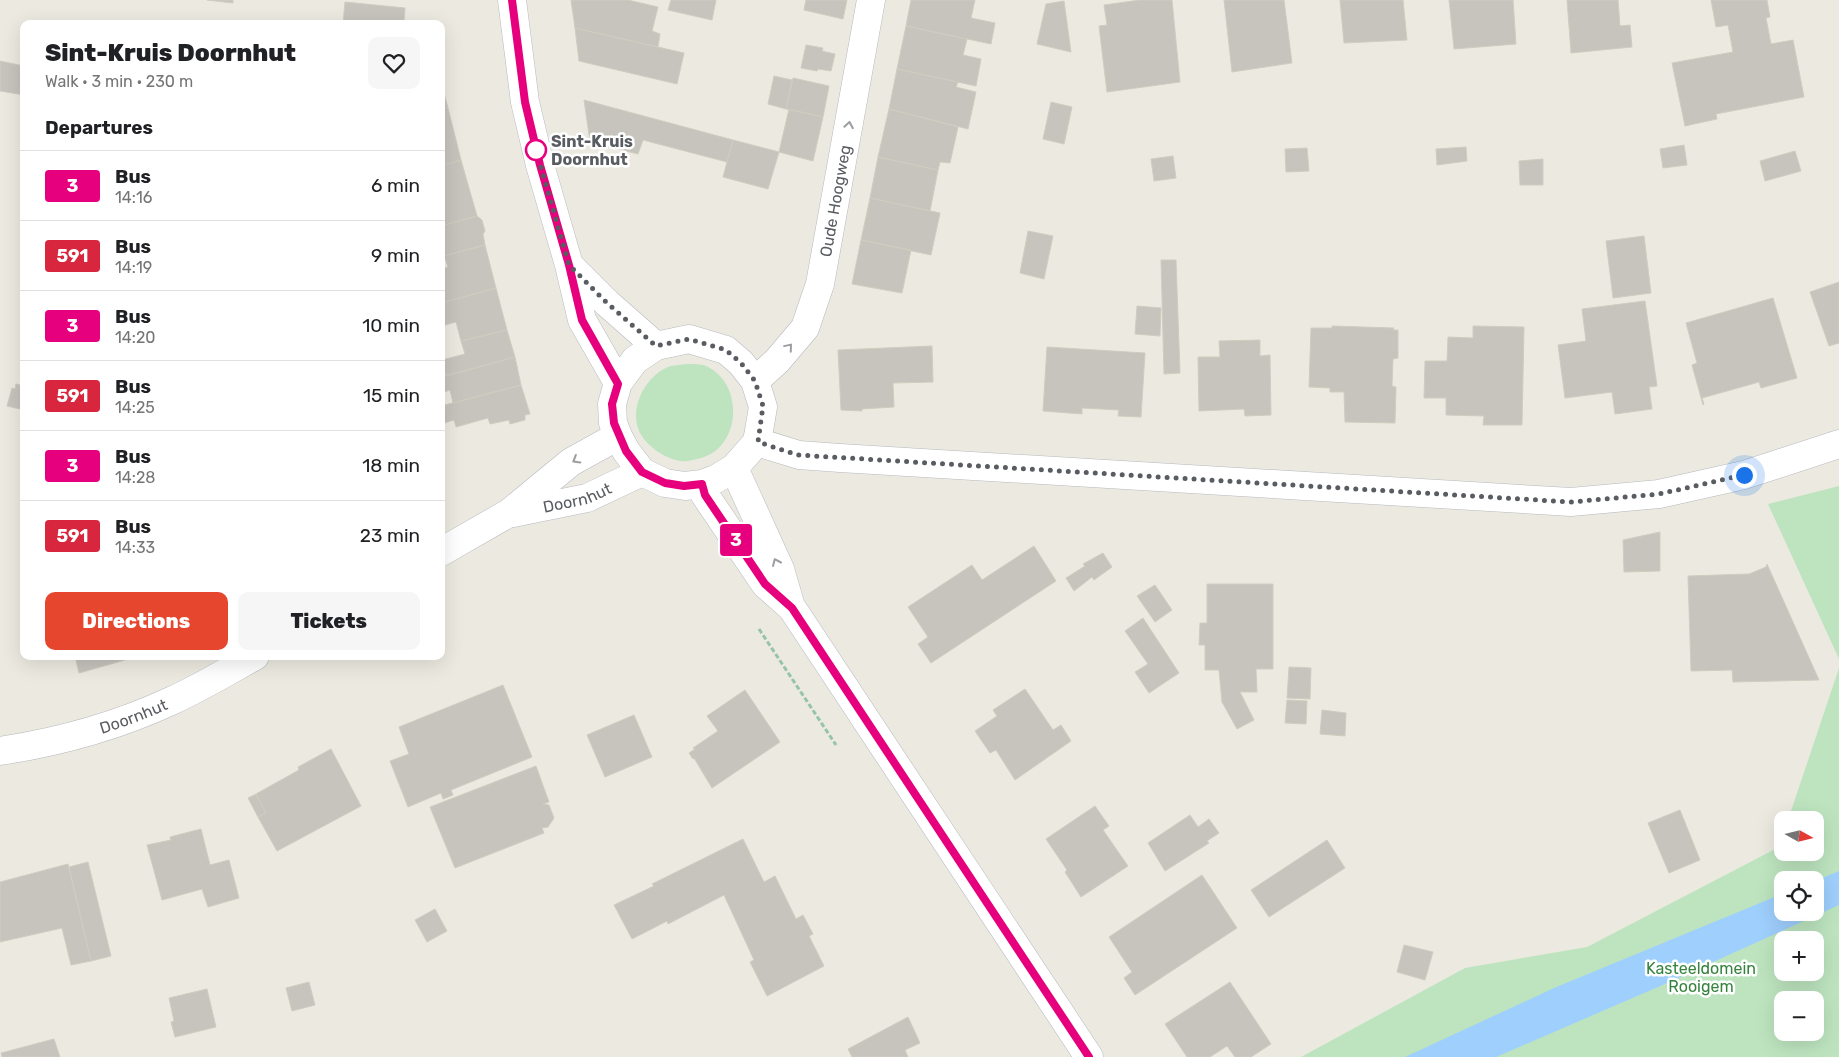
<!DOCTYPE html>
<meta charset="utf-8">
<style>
:root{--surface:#fff;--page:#f6f6f6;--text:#202124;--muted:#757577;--line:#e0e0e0;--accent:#e5462d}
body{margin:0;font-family:Rubik,sans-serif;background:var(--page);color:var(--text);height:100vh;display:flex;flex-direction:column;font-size:19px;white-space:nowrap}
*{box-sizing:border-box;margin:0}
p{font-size:16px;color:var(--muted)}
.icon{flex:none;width:28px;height:28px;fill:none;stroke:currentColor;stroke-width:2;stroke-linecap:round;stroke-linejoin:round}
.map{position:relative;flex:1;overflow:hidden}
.side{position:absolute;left:20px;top:20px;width:425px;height:640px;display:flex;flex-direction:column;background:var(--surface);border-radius:10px;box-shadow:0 5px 20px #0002}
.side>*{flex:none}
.badge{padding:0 10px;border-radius:4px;font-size:18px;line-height:32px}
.needle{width:32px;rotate:98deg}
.buttons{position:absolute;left:1774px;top:811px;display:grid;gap:10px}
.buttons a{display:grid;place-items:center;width:50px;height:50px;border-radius:10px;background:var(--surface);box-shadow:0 5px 20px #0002;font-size:25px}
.you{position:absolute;width:25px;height:25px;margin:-12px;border:4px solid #fff;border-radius:50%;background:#1a73e8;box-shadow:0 0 0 8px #1a73e833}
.map>.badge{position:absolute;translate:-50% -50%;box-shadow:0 0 0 2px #fff}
h2{padding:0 25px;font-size:19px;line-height:45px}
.round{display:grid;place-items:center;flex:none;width:52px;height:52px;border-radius:10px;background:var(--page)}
.headline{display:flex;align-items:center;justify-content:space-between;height:85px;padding:0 25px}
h1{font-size:24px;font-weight:800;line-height:38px}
.button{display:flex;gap:10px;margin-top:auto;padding:10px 25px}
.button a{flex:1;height:58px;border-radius:10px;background:var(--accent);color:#fff;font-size:20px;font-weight:800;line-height:58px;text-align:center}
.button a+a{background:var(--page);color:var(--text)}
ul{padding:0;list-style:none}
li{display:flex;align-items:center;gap:15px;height:70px;padding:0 25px;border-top:1px solid var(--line)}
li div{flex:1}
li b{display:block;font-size:19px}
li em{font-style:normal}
li .badge{min-width:55px;font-weight:700;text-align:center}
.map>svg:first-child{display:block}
.green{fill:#bde4bf;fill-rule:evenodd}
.water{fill:#9fcffd}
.building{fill:#c7c4be;stroke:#d0ccbf}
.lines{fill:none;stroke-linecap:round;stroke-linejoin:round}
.street-casing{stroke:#b6b8bd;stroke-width:29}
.secondary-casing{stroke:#b6b9bf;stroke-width:29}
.path{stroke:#96c4a6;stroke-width:3;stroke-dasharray:5 2.5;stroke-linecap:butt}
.street{stroke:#fff;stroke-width:28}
.secondary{stroke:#fff;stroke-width:28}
.oneway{stroke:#9b9da0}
.line-casing{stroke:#fff;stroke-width:11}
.line{stroke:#e6007e;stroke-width:8}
.walk{stroke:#595c61;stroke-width:5;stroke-dasharray:0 9}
.stop-dot{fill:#fff;stroke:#e6007e;stroke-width:2.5}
.labels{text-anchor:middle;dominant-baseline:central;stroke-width:5;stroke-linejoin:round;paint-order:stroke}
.stop-label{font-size:16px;font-weight:bold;fill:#595c61;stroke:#fff;text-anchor:start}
.street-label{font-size:16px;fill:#595c61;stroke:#fff}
.park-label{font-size:16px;fill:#36833e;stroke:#fff}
</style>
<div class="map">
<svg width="1839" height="1057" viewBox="0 0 1839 1057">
<rect width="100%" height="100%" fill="#eceae0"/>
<path class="green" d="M 687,364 C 693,364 701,364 706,366 C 746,384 741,451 697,459 C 692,460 686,462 681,461 C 665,459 646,446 639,431 C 629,407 646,376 668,367 C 673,365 681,365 687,364 Z
M 1839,486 L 1839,659 L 1768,504 Z
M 1839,668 L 1839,1057 L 1301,1057 L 1465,968 L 1587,947 L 1779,847 L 1782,837 L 1782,852 L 1815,852 L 1815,820 L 1788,820 ZM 1782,880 L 1815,880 L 1815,912 L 1782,912 ZM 1782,940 L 1815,940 L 1815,972 L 1782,972 ZM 1782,1000 L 1815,1000 L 1815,1032 L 1782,1032 Z"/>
<path class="water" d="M 1839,871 L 1839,905 L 1658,987 L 1496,1057 L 1405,1057 L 1554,988 L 1782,894 L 1782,912 L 1815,912 L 1815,881 Z"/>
<path class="building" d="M 207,0 L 233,0 L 233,3 Z
M 571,0 L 628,0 L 658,7 L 652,31 L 660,34 L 658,47 L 575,28 Z
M 671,0 L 716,0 L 712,20 L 668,10 Z
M 806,0 L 847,0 L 843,19 L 804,10 Z
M 911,0 L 975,0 L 971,18 L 995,23 L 991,44 L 906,26 Z
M 1140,0 L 1172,0 L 1180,82 L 1107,92 L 1099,26 L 1107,25 L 1104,5 Z
M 1224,0 L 1284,0 L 1292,63 L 1232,72 Z
M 1340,0 L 1403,0 L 1407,40 L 1344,43 Z
M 1449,0 L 1513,0 L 1516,44 L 1454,49 Z
M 1567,0 L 1618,0 L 1620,26 L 1630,25 L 1632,47 L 1571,53 Z
M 1711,0 L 1767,0 L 1770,17 L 1766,18 L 1771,44 L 1793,40 L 1804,97 L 1716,114 L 1717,119 L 1685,126 L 1672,63 L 1733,52 L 1728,25 L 1716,27 Z
M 1064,1 L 1071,52 L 1037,44 L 1046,4 Z
M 345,2 L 405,8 L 404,21 L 436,24 L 343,24 Z
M 906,26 L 967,39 L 963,55 L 981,59 L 976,86 L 897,69 Z
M 575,28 L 684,53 L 677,84 L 579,61 Z
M 806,45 L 823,48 L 822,51 L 835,54 L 831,71 L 818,69 L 817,71 L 801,68 Z
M 0,61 L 24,66 L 24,95 L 0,91 Z
M 897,69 L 958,82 L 956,87 L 976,92 L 968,129 L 889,109 Z
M 774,76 L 792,80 L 786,109 L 768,104 Z
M 793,78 L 829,86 L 823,117 L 786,109 Z
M 441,82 L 448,108 L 441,106 Z
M 584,100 L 733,140 L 727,162 L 643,140 L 638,154 L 590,142 Z
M 1051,102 L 1072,107 L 1064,144 L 1043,139 Z
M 441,106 L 448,108 L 461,160 L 441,166 Z
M 789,109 L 823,117 L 813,161 L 779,152 Z
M 889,109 L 958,127 L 950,163 L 940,162 L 938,170 L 878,157 Z
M 733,140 L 779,152 L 768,189 L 723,177 Z
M 1684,145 L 1687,165 L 1663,168 L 1660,149 Z
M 1466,147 L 1467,161 L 1437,165 L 1436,149 Z
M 1307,148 L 1309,171 L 1286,172 L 1285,149 Z
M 1795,151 L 1801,171 L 1765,181 L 1760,161 Z
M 1173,156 L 1176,178 L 1154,181 L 1151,159 Z
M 878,157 L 938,170 L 930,211 L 870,198 Z
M 1543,159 L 1543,185 L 1520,185 L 1519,161 Z
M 461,160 L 477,216 L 441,226 L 441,166 Z
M 870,198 L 940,213 L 931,255 L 861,240 Z
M 477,216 L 482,220 L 485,231 L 483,234 L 485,245 L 444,256 L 441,246 L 441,226 Z
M 1028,231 L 1053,236 L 1044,279 L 1020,273 Z
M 1644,236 L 1651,293 L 1613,298 L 1606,241 Z
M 861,240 L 911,250 L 902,293 L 852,284 Z
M 485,245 L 496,288 L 441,303 L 441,281 L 445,280 L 441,269 L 448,267 L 444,256 Z
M 1161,260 L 1176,260 L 1180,373 L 1164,374 Z
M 1839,282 L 1839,343 L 1829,346 L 1810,292 Z
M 496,288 L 507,330 L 461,341 L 456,322 L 441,326 L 441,303 Z
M 1773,298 L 1797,378 L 1761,388 L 1759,382 L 1702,398 L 1704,404 L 1703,405 L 1692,365 L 1697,363 L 1686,323 Z
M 1645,301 L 1657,386 L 1649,387 L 1652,409 L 1615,414 L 1612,392 L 1565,398 L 1558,345 L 1586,341 L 1582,309 Z
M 1137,306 L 1161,308 L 1160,336 L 1135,334 Z
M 1332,326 L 1394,328 L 1393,330 L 1398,330 L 1398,358 L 1393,359 L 1392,386 L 1396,387 L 1395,423 L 1345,422 L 1344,392 L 1330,392 L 1330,388 L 1309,387 L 1311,328 L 1332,328 Z
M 1473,326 L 1524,327 L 1522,425 L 1483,425 L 1484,416 L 1446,415 L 1446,398 L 1424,398 L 1425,361 L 1447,361 L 1448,337 L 1473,338 Z
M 507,330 L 515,357 L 446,376 L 442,360 L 465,354 L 461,341 Z
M 1260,340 L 1260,356 L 1270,355 L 1271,415 L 1245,416 L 1244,409 L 1199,411 L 1198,357 L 1220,357 L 1219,341 Z
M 932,346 L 933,382 L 893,383 L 894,407 L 862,409 L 862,411 L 841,410 L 838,350 Z
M 1047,347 L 1145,353 L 1141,417 L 1118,416 L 1119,410 L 1082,408 L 1082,414 L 1043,411 Z
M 515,357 L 521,385 L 453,403 L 450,390 L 441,393 L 441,377 Z
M 16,384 L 24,386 L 24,410 L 7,406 L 12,388 L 15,389 Z
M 521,385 L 530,414 L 525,415 L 525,420 L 510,424 L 509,420 L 490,424 L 488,418 L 456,427 L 454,420 L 441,424 L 441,406 Z
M 1660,532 L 1660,571 L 1624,572 L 1623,540 Z
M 1034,546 L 1056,581 L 931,663 L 918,644 L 928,637 L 908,607 L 972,565 L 982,580 Z
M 1103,553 L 1112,567 L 1094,580 L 1092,577 L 1074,591 L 1066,578 L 1085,566 L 1083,564 Z
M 1767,564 L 1819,680 L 1733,682 L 1732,670 L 1691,671 L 1688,576 L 1749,574 L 1766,567 Z
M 1207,584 L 1273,584 L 1273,669 L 1256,669 L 1257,692 L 1240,692 L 1254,720 L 1237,729 L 1222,702 L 1219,670 L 1205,670 L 1205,645 L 1199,645 L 1200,623 L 1207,623 Z
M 1155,585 L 1172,610 L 1155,622 L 1137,596 Z
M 1143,618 L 1179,673 L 1149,693 L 1135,672 L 1148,664 L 1125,631 Z
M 75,656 L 124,656 L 125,660 L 79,673 Z
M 1289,667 L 1311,668 L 1310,699 L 1287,698 Z
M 503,685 L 532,757 L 451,790 L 453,795 L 443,799 L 441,793 L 408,807 L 390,761 L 409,754 L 399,727 Z
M 1025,689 L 1053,730 L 1061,725 L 1071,741 L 1015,780 L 996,750 L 990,753 L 975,731 L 997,716 L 993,710 Z
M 745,690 L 780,742 L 712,788 L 694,758 L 693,759 L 689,753 L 695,749 L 693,748 L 718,731 L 707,716 Z
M 1287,700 L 1307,701 L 1306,724 L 1285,723 Z
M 1322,710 L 1346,713 L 1345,736 L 1320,734 Z
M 634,715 L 652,757 L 605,777 L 587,735 Z
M 331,749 L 361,806 L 277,851 L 258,817 L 266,813 L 256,794 L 299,770 L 298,767 Z
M 536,766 L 549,802 L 543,804 L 549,805 L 554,818 L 548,827 L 542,828 L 544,833 L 455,868 L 430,807 Z
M 256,794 L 266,813 L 258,817 L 248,798 Z
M 1095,806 L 1109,826 L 1103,830 L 1128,866 L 1081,897 L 1065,872 L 1067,870 L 1046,839 Z
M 1680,810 L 1700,860 L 1669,873 L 1648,823 Z
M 1190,815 L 1198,827 L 1209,819 L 1219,833 L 1207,841 L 1209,843 L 1165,871 L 1148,843 Z
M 201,829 L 210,865 L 229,860 L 239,898 L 208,907 L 202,889 L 162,900 L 147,845 L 171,840 L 170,837 Z
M 743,839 L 764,882 L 775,876 L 796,919 L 803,915 L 813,934 L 809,936 L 824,966 L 767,996 L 750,962 L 754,960 L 724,895 L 668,924 L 667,921 L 632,939 L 614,905 L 654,886 L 652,884 Z
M 1327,840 L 1345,868 L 1269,917 L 1251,890 Z
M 88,862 L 111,956 L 91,961 L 69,867 Z
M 68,864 L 91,961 L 71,965 L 62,928 L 0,942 L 0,882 Z
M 1202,875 L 1237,928 L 1135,995 L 1124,978 L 1132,972 L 1109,937 Z
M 435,909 L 447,931 L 427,942 L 415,920 Z
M 1404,945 L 1433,952 L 1425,980 L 1397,972 Z
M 309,982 L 315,1005 L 292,1011 L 286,988 Z
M 1230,982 L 1271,1044 L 1251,1057 L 1235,1057 L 1227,1046 L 1210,1057 L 1187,1057 L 1165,1024 Z
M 207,989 L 216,1027 L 175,1037 L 171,1022 L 174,1021 L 169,998 Z
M 908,1017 L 920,1043 L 905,1050 L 908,1057 L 852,1057 L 848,1049 Z
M 54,1039 L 60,1057 L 2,1057 L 1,1053 Z"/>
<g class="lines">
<g class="street-casing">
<g id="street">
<path id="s1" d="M 755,381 L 777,361 L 805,328 L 820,284 L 871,0"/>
<path d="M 757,442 L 799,455 L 840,458 L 1571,502 L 1659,494 L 1744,475 L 1839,444"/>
<path id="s2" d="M 513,513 L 587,498 L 642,472"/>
<path d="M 441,552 L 509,513 L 571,462 L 618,436"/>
<path id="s3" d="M 0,751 C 59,742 117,726 171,701 C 200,688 228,671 255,656"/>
</g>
</g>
<g class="secondary-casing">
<path id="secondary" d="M 512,0 L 525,102 L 540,165 L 569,265 L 582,320 L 618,383
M 569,265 L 607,303 L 656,346
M 689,339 L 726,350 L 741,363 L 755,381 L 763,407 L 757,442 L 734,468 L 716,479 L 702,484 L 685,486 L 665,483 L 642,472 L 626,451 L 618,436 L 613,423 L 612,404 L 618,383 L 635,360 L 656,346 Z
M 734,468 L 780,569 L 791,607
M 702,484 L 705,495 L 765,584 L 792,608 L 1089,1057"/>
</g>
<path class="path" d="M 759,629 L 836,745"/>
<use href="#street" class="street"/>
<use href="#secondary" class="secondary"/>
</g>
<defs><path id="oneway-chevron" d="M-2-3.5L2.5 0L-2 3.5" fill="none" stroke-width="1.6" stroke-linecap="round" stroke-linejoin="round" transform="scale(1.25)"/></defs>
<g class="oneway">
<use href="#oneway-chevron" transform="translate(849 125) rotate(-80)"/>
<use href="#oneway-chevron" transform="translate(789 347) rotate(-50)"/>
<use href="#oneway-chevron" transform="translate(576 460) rotate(149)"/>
<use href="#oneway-chevron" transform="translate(776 562) rotate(-114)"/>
</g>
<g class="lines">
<g class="line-casing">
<path id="line" d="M 512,0 L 525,102 L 540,165 L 569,265 L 582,320 L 618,384 L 612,404 L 614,423 L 626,451 L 642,472 L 665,483 L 684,486 L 702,484 L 705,495 L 765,584 L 792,608 L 1089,1057"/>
</g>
<use href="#line" class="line"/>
<path class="walk" d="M 536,150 L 569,265 L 607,303 L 656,346 L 689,339 L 726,350 L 741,363 L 755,381 L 763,406 L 758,442 L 798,455 L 1571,502 L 1659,494 L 1744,475"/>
</g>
<circle class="stop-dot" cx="536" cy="150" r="10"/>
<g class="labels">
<g class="stop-label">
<text x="551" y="141">Sint-Kruis<tspan x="551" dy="18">Doornhut</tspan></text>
</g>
<g class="street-label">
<text stroke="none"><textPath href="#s1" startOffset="204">Oude Hoogweg</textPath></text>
<text stroke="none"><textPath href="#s2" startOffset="66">Doornhut</textPath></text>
<text stroke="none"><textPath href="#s3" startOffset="138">Doornhut</textPath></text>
</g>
<g class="park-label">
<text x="1701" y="968">Kasteeldomein<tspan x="1701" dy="18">Rooigem</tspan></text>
</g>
</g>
</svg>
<div class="buttons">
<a><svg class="needle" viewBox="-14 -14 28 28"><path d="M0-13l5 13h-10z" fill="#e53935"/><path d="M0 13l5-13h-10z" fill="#757577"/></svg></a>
<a><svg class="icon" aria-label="locate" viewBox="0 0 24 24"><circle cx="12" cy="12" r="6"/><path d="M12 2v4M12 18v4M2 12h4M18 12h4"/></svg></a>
<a>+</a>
<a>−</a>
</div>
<div class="you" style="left:1744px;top:475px"></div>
<b class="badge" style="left:736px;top:540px;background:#e6007e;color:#fff">3</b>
<section class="side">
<div class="headline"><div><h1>Sint-Kruis Doornhut</h1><p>Walk · 3 min · 230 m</p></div><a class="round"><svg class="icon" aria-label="heart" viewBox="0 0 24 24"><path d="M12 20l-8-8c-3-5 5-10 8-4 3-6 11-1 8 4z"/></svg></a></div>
<h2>Departures</h2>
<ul>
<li><span class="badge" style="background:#e6007e;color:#fff">3</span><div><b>Bus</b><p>14:16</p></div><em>6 min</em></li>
<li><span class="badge" style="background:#d7263d;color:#fff">591</span><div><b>Bus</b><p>14:19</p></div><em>9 min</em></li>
<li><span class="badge" style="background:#e6007e;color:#fff">3</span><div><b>Bus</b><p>14:20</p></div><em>10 min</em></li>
<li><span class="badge" style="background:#d7263d;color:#fff">591</span><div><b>Bus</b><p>14:25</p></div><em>15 min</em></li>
<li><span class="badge" style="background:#e6007e;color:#fff">3</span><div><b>Bus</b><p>14:28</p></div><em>18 min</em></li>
<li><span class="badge" style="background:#d7263d;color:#fff">591</span><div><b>Bus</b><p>14:33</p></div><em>23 min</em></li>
</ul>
<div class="button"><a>Directions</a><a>Tickets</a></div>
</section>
</div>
